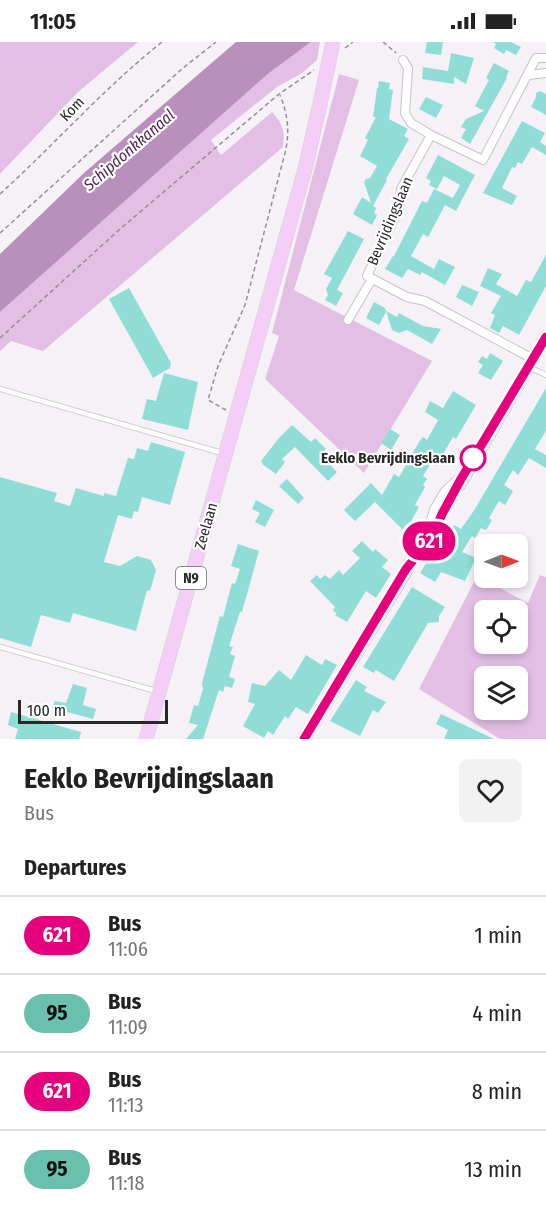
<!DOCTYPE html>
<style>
:root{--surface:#fff;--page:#f2f2f2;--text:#222;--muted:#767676;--line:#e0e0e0}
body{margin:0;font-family:"Fira Sans Condensed",sans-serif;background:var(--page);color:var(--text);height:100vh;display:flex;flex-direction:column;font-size:22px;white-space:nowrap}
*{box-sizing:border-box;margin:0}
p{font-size:20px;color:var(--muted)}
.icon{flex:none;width:33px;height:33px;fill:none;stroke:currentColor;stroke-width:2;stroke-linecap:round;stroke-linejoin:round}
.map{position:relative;height:697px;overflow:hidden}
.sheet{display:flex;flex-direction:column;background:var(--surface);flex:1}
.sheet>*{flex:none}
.badge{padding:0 12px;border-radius:20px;font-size:21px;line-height:39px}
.needle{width:39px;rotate:89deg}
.controls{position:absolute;left:474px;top:492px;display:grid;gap:12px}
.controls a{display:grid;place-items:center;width:54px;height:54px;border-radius:9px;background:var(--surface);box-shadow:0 3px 9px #0003;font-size:30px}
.scale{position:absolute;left:18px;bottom:15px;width:150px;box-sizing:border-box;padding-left:6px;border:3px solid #292829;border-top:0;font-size:16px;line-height:21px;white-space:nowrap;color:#292829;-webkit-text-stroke:4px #fff;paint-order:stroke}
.map>.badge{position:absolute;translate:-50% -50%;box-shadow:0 0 0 3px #fff}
h2{padding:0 24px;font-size:22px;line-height:54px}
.round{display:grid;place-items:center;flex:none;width:63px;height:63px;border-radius:9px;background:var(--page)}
.head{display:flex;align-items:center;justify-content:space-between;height:102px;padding:0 24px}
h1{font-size:28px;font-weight:700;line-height:45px}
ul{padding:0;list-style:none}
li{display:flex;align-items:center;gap:18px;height:78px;padding:0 24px;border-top:2px solid var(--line)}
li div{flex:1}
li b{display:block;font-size:22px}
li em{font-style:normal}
li .badge{min-width:66px;font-weight:700;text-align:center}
.status{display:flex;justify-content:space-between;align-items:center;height:42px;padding:0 30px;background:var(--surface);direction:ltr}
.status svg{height:16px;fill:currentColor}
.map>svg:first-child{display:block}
.green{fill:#e3bfe5;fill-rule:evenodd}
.water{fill:#b990bb}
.building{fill:#90ddd7}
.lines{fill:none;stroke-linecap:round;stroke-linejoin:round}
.lane-casing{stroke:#c7c3c7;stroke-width:6}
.street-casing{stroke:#c7c3c7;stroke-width:10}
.secondary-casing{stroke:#c7c3c7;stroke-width:14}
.primary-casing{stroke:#d0d0d0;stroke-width:15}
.path{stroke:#939093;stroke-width:1.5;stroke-dasharray:4.5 3;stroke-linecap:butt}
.lane{stroke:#fff;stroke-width:4.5}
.street{stroke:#fff;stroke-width:8}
.secondary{stroke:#fff;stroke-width:12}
.primary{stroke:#f4cef7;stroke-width:14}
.primary-bridge-casing{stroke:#d0d0d0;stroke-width:15;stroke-linecap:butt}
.primary-bridge{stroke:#f4cef7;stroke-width:14}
.line-casing{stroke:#fff;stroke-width:14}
.line{stroke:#e6007e;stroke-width:9}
.stop-dot{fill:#fff;stroke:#e6007e;stroke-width:3}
.labels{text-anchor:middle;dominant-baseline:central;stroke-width:4.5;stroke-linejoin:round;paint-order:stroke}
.shield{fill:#fff;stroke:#696869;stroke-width:1.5}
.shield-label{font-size:14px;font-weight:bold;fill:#292829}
.street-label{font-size:15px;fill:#292829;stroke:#fff}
.stop-label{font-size:15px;font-weight:bold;fill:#292829;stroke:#fff;text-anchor:end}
.water-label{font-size:16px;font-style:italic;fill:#4f1d53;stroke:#fff}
</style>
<div class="status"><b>11:05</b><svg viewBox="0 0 49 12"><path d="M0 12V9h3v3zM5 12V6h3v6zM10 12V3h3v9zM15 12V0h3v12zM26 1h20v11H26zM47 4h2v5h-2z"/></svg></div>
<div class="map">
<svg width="546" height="697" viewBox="0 0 546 697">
<rect width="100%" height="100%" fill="#f6f1f6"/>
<path class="green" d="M 0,0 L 138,0 L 78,50 L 0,132 Z
M 311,0 L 320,0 L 317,18 L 302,31 L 277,45 L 211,98 L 221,113 L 272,70 C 283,82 285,89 283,105 L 43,309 L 11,299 L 0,309 L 0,270 L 269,31 Z
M 339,32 L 359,38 L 294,248 L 432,319 L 364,431 L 265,337 L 279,294 L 272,291 Z
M 540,533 L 546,535 L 546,697 L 500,697 L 419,647 L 477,534 L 528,561 ZM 484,568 L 518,568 L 518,602 L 484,602 ZM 484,634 L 518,634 L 518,668 L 484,668 Z"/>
<path class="water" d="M 236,0 L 311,0 L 269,31 L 0,270 L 0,212 L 85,130 Z"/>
<path class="building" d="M 427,0 L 443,0 L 441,13 L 425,11 Z
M 493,0 L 511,0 L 521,5 L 516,13 L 506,8 L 504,12 L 494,6 L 496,2 Z
M 451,11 L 474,16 L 466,42 L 454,35 L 454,42 L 422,37 L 423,25 L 448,29 Z
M 494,21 L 509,29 L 506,35 L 507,36 L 470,102 L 461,96 L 466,87 L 461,85 L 466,77 L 484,69 L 475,64 L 489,38 L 486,36 Z
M 379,39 L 390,41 L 389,47 L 393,48 L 389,77 L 408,87 L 404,94 L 409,97 L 386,137 L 387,138 L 373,164 L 376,166 L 374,171 L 377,173 L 372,183 L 353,172 L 362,155 L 371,161 L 364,140 L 366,137 L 370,136 L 377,124 L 360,114 L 368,98 L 365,96 L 376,75 L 373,75 L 377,46 L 378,46 Z
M 540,49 L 546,52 L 546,73 L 531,65 L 536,55 L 536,51 Z
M 426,55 L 443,63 L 436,76 L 419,67 Z
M 522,79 L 545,91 L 540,100 L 546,104 L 546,113 L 532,105 L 522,122 L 518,120 L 515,126 L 512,125 L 502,146 L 517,154 L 512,163 L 483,151 Z
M 438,113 L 475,133 L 456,169 L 445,163 L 428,195 L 423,192 L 411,214 L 434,227 L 439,217 L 455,225 L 445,243 L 422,230 L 420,233 L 408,227 L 402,236 L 385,227 L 393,214 L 394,214 L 422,159 L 427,161 L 434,147 L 453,156 L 460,143 L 444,134 L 437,147 L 429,143 L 431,139 L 426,136 Z
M 348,189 L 364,197 L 337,248 L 343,251 L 336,264 L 325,258 L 328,253 L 326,247 L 332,236 L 324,232 Z
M 546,213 L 546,244 L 519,293 L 503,284 L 499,291 L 490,286 L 495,273 L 491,271 L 501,254 L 480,244 L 488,226 L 502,232 L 496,242 L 517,254 L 526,238 L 531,240 Z
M 462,243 L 479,250 L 472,264 L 456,255 Z
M 129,246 L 171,321 L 170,326 L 153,336 L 109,257 Z
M 374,260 L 385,266 L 386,270 L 379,283 L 366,276 Z
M 386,269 L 397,275 L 399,271 L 423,284 L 441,287 L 432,302 L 407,288 L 399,291 L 392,288 Z
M 490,311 L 503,319 L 491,338 L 478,331 L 483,323 L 478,320 L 482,314 L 487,317 Z
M 164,331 L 198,340 L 188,388 L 142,377 L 147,357 L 156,359 Z
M 546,346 L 546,389 L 535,407 L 546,413 L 546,426 L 529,416 L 518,433 L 513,428 L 504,443 L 513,449 L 505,463 L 499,459 L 489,476 L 492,478 L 486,488 L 481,486 L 475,496 L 472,494 L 462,510 L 476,516 L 465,539 L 441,530 L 435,540 L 420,531 L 446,489 L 449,491 L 454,483 L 461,487 L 475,467 Z
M 453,349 L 476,363 L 456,397 L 453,395 L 436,424 L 431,421 L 423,434 L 427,437 L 423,443 L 425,445 L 415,463 L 419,465 L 410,481 L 416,487 L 409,494 L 375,460 L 355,479 L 344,468 L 371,441 L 382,453 L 394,432 L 399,435 L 419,400 L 423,395 L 427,398 L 438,378 L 425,370 L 430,359 L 443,366 Z
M 292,383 L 311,400 L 315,396 L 326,407 L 320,413 L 337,430 L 328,439 L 295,405 L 282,417 L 285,420 L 276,432 L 262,422 L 263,421 L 261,419 L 279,396 Z
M 390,387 L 400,393 L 391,408 L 381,401 Z
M 151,400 L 185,410 L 170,463 L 142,455 L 138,470 L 134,469 L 132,477 L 118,473 L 104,520 L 120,524 L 137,514 L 151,518 L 156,528 L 150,549 L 147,548 L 136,589 L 73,571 L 70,581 L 41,573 L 31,605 L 0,596 L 0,435 L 57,451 L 54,459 L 70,464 L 76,446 L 104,454 L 104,451 L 116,454 L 128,416 L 134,417 L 137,406 L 148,409 Z
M 287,437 L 304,456 L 298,462 L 279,444 Z
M 256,458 L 274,468 L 265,485 L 255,480 L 260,471 L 252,467 Z
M 362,499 L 373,510 L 375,507 L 388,518 L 382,525 L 391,532 L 376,556 L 366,549 L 347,580 L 335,573 L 337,571 L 333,569 L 335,565 L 310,539 L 317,533 L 320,537 L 325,533 L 330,537 L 339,528 L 343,533 L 360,516 L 352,509 Z
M 238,502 L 259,509 L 242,570 L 240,570 L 229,604 L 233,605 L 230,612 L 235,614 L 229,635 L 235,637 L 232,646 L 225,644 L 223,650 L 219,648 L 203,697 L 186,697 L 198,683 L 189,681 L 194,663 L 198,664 L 203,647 L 202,641 L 220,574 L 223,575 L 232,541 L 235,542 L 240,527 L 231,524 Z
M 412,545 L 445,565 L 439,574 L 439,580 L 428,581 L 394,639 L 376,628 L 374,631 L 363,625 Z
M 306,613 L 322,623 L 325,617 L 337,623 L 308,672 L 296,665 L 288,677 L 285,674 L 273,693 L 268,689 L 264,696 L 243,684 L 255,662 L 248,660 L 252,641 L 265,644 L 279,628 L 291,638 Z
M 356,638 L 367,645 L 364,649 L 386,660 L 378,671 L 373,668 L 360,694 L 330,679 Z
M 73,642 L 87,646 L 83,663 L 96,667 L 93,677 L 52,666 L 55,659 L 66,661 Z
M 11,670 L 81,690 L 79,697 L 15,697 L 18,687 L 8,683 Z
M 441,672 L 494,697 L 444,697 L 448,688 L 436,682 Z"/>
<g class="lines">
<g class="lane-casing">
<path id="lane" d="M 531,326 L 546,333
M 0,347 L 222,411
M 0,605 L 156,649"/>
</g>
<g class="street-casing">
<path id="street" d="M 403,18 L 408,26 L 405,71 L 411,81 L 431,93 L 483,118 L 536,16 L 546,16
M 529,33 L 546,31
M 431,93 L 401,147 L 399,166 L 367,234 L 407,255 L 425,259 L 533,317
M 348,278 L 372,237"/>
</g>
<g class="secondary-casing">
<path id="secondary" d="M 459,443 L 546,295
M 304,697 L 407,527 L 432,481 L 436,468 L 446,451 L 461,437"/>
</g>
<g class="primary-casing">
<path id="primary" d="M 146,697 L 305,127 L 320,62"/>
</g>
<path class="path" d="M 383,0 L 396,11
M 345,6 L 353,0
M 0,152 C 55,102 103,47 162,0
M 0,191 L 183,26 L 216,0
M 0,296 L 120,187 L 279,52 L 314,28
M 226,368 L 208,358 L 218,324 L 245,263 L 285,111 C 290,90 288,73 280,53"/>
<use href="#lane" class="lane"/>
<use href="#street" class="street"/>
<use href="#secondary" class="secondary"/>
<use href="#primary" class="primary"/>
<g class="primary-bridge-casing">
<path id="primary-bridge" d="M 320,62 L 333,0"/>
</g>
<use href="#primary-bridge" class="primary-bridge"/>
</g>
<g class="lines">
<g class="line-casing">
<path id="line" d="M 304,697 L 406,527 L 432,495 L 442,472 L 461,437 L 546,295"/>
</g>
<use href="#line" class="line"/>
</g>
<circle class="stop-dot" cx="473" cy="416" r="12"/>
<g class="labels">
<rect class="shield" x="176" y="525" width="30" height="22" rx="4.5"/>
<g class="shield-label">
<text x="191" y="536">N9</text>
</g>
<g class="street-label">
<text transform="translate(72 67) rotate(-46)">Kom</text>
<text transform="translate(390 179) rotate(-67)">Bevrijdingslaan</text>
<text transform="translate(206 484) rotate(-74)">Zeelaan</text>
</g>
<g class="stop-label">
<text x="455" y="416">Eeklo Bevrijdingslaan</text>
</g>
<g class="water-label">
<text transform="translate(129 108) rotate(-41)">Schipdonkkanaal</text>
</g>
</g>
</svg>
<div class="controls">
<a><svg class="needle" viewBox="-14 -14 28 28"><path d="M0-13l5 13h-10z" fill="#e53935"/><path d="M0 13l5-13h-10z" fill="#767676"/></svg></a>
<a><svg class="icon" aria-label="locate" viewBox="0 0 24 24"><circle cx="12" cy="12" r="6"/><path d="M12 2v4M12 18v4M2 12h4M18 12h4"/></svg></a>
<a><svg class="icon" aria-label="layers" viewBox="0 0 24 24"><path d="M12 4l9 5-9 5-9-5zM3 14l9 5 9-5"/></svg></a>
</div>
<div class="scale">100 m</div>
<b class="badge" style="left:429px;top:499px;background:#e6007e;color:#fff">621</b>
</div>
<section class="sheet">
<div class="head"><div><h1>Eeklo Bevrijdingslaan</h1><p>Bus</p></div><a class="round"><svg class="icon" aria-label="heart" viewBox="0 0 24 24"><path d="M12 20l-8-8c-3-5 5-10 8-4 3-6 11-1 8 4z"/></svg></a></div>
<h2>Departures</h2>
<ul>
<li><span class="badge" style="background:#e6007e;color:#fff">621</span><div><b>Bus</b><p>11:06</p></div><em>1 min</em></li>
<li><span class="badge" style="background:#69c0ac;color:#111">95</span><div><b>Bus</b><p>11:09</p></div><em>4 min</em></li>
<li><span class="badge" style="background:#e6007e;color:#fff">621</span><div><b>Bus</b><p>11:13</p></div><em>8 min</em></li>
<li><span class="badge" style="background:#69c0ac;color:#111">95</span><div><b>Bus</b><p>11:18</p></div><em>13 min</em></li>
</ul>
</section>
